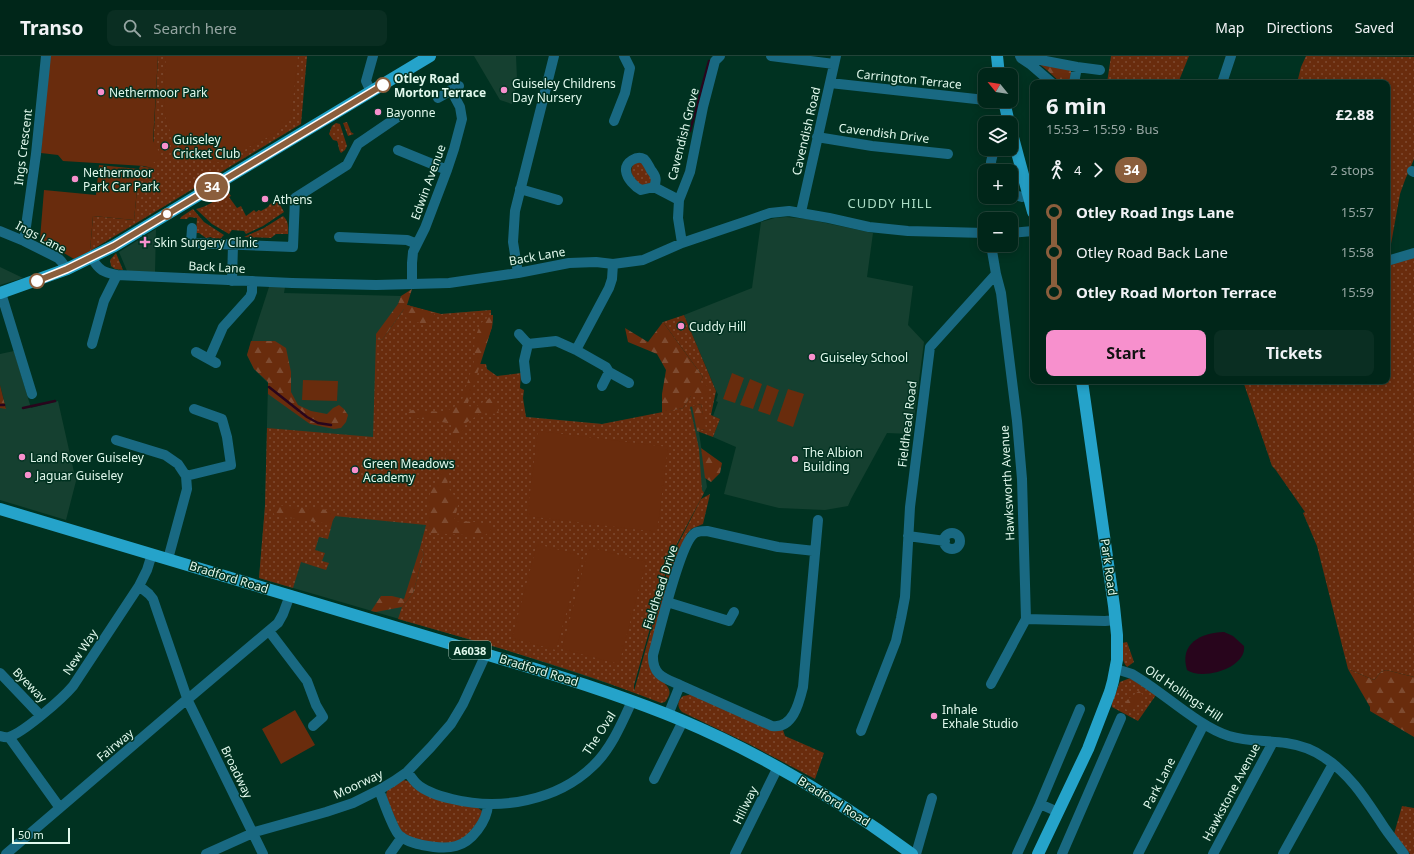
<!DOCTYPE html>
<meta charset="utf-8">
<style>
:root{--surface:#002619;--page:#0a2e22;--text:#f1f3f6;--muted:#95a5a2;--line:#224338;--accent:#f790cd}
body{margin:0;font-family:"Noto Sans",sans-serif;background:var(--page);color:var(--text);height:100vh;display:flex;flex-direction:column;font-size:15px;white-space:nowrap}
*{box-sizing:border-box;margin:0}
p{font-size:13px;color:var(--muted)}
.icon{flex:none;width:22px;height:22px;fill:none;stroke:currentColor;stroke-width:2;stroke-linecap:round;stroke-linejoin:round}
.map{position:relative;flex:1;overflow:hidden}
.side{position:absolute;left:1030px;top:24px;width:360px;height:304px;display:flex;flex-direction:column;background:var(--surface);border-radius:8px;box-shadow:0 2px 10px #0003,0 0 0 1px var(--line)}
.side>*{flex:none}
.badge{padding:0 8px;border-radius:13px;font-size:14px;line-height:26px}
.needle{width:26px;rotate:300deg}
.tools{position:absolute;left:978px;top:12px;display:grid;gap:8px}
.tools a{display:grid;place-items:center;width:40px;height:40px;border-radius:8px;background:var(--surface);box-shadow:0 2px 10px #0003,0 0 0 1px var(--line);font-size:20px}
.scale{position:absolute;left:12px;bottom:10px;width:58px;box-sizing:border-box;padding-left:4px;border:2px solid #e1f9ed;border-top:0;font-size:11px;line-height:14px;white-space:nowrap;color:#e1f9ed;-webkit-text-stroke:3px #003221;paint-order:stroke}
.map>.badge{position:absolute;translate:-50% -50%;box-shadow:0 0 0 2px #fff}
.legs{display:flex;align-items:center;gap:6px;height:44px;padding:0 16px;font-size:13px}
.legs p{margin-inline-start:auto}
.headline{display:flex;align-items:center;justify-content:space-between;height:68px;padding:0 16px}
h1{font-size:22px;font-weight:700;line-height:30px}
.action{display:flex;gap:8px;margin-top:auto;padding:8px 16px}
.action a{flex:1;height:46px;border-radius:8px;background:var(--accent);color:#111;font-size:16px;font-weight:700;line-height:46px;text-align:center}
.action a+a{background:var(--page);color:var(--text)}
ul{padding:0 16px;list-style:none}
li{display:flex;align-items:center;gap:14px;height:40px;font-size:15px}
li i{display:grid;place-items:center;width:6px;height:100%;margin:0 5px;background:currentColor}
li i::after{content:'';width:10px;height:10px;margin:-5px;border:3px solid;border-radius:50%;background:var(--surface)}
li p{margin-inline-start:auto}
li:first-child i{background:linear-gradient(#0000 50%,currentColor 0)}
li:last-child i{background:linear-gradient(currentColor 50%,#0000 0)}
header{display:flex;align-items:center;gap:24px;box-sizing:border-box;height:56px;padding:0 20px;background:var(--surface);border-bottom:1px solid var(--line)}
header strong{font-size:19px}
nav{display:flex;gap:22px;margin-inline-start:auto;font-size:14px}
.search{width:280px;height:36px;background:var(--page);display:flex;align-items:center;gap:10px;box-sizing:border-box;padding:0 14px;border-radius:8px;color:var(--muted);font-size:15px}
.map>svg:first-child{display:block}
.built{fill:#154030}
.green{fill:url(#green-dots)}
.forest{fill:url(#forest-firs)}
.pitch{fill:#692c0d}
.water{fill:#28051c}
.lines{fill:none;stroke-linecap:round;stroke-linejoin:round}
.stream{stroke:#28051c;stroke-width:2.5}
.minor{stroke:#196982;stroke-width:10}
.major{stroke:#25a3ca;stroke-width:12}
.line-1-casing{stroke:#fff;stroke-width:9}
.line-1{stroke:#8b5e3c;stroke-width:6}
.stop-1-dot{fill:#fff;stroke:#8b5e3c;stroke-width:2}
.poi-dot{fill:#f790cd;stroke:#003221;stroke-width:1.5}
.labels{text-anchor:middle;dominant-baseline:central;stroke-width:3;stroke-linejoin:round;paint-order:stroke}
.shield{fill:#003221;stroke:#9ebdb0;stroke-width:1}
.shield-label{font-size:11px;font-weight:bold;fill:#e1f9ed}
.stop-label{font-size:12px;font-weight:bold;fill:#e1f9ed;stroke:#003221;text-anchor:start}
.street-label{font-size:12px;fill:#e1f9ed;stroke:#003221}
.poi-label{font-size:12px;fill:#e1f9ed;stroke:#003221;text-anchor:start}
.neighbourhood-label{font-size:13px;letter-spacing:1px;fill:#abdcc5;stroke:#003221}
</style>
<header>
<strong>Transo</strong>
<div class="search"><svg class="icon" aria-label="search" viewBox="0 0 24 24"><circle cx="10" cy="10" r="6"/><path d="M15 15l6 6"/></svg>Search here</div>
<nav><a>Map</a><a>Directions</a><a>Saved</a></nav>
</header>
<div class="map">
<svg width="1414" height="798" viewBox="0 0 1414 798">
<defs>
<pattern id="green-dots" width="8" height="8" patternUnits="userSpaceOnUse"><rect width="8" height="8" fill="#692c0d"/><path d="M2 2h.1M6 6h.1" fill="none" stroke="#7e4b31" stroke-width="1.8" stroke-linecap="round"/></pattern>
<pattern id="forest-firs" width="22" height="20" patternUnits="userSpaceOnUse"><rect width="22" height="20" fill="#692c0d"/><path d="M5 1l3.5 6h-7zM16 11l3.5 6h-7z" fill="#7e4b31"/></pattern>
</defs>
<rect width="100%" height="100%" fill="#003221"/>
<path class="built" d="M 474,0 L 516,0 L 517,24 L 512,48 L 500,44 Z
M 786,161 L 807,163 L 873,177 L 867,221 L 913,230 L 908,269 L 924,286 L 912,378 L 887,377 L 851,443 L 848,450 L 825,454 L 779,452 L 724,438 L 736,391 L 713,381 L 720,363 L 713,360 L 718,346 L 716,345 L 718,338 L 717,337 L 684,259 L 752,232 L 761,166 L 775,162 Z
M 156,173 L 155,216 L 127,215 L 119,196 Z
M 0,211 L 23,222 L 0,229 Z
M 269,231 L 285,231 L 284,237 L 401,240 L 398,248 L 441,258 L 491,254 L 491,259 L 493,259 L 492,271 L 479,308 L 466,355 L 602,368 L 662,357 L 695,349 L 707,431 L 670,501 L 634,629 L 634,636 L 509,595 L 259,522 L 265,450 L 268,327 L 254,313 L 247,299 Z
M 14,295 L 31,352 L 58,345 L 76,425 L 66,464 L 0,444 L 0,352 L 6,352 L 0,329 L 0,298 Z"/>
<path class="green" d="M 158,0 L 307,0 L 301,68 L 90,195 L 93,160 L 134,164 L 139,113 L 140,110 L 152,112 Z
M 1111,0 L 1189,0 L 1178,27 L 1107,27 Z
M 1306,0 L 1414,1 L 1414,103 L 1405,124 L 1400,138 L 1391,188 L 1387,187 L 1387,27 L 1297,27 L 1301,11 Z
M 347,66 L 351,76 L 354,78 L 348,80 L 343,67 Z
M 336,67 L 340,68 L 347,90 L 345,94 L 341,97 C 338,93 339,89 337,85 L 333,84 L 329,78 L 332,70 Z
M 640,106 C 650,112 652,119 651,130 L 640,129 C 633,120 628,118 634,107 Z
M 224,137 L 229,137 L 231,140 L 229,141 L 237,152 L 241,150 L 246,160 L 254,154 L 256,156 L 259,154 L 261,155 L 268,151 L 270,148 L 278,145 L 284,156 L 263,170 L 246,178 L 244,175 L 232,174 L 229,178 L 212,168 L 196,153 C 206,151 217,144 224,137 Z
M 193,153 L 204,166 L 224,179 L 220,183 L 212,182 L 211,181 L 206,182 L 199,177 L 196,177 L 197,162 L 189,161 L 187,163 L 180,163 L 181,161 Z
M 283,160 C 289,165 288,171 288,178 L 276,178 L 271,182 L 244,181 L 264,172 Z
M 116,197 L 123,214 L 115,213 L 111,210 L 110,204 Z
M 1414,201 L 1414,621 L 1386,614 L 1381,616 L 1374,624 L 1348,613 L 1317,490 L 1303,457 L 1305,456 L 1275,413 L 1272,410 L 1243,325 L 1387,325 L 1387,210 Z
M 407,249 L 441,258 L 491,254 L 491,259 L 493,259 L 492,271 L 479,308 L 486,308 L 487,313 L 497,320 L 521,317 L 520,332 L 524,334 L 523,342 L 526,361 L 602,368 L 683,352 L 703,321 L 663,266 L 684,259 L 716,335 L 711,359 L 720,363 L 713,381 L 697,375 L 705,373 L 701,348 L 690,351 L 699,393 L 702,434 L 704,437 L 670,501 L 634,629 L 634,635 L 671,502 L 701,443 L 710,438 L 703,468 L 691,473 L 686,479 L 687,480 L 649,597 C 648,612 651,620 665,627 L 665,628 C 672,634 670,640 665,646 L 661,647 C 575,613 487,588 398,563 L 402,551 L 413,537 L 424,497 L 420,492 L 426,469 L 334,460 L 328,483 L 319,481 L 315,494 L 325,497 L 322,505 L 329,507 L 326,514 L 301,506 L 293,532 L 259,522 L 265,450 L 267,372 L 373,381 L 376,283 L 382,284 Z
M 1127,586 L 1134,606 L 1127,611 C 1121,604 1122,596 1122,587 Z
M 1130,622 L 1156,639 L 1138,665 L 1112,651 L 1112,647 L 1120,626 Z
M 690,637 L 771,674 L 783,674 L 785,680 L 824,697 L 815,723 L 749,688 L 682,656 C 677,651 677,645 683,640 L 689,639 Z
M 403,724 L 408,725 L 477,751 L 482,755 C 482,762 477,766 473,772 C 455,797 427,787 402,778 L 386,741 L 387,734 Z
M 1402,750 L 1414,752 L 1414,798 L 1410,798 L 1394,778 Z"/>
<path class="forest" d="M 1038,7 L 1070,13 L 1072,18 L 1070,27 L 1061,27 L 1048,15 Z
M 412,233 L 407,249 L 435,257 L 430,269 L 407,264 L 404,253 L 382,284 L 376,283 L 376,278 L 398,248 L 401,240 Z
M 491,259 L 493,259 L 492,271 L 467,350 L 475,351 L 490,342 L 495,343 L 499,358 L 481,357 L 466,367 L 456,391 L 450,384 L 454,368 L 410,361 L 407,357 L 412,354 L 445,356 L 461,347 L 475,302 L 474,284 L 481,267 Z
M 663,266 L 703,321 L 700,326 L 710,331 L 706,341 L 691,340 L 683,352 L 662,357 L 662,338 L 666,314 L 657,298 L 628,286 L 625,272 L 648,286 Z
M 251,285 L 275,285 L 286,292 L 291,316 L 291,336 L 298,349 L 311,355 L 327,358 L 333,352 L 339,349 L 344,353 L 348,359 L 346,366 L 341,372 L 334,373 L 310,368 L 268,338 L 268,326 L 254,313 L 247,299 Z
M 0,329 L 6,353 L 0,352 Z
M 701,348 L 706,373 L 697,375 L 692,350 Z
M 701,392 L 722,407 L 720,417 L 711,426 L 705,422 Z
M 446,397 L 452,398 L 447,430 L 459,446 L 454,465 C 467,466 483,464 494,472 L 484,480 L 429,477 L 427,454 L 431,433 L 440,422 Z
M 276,449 L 329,454 L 337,458 L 330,468 L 275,460 L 272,454 Z
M 420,492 L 424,497 L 413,537 L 402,551 L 376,556 L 371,555 L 381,540 L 392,540 L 404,543 Z
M 1348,613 L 1374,624 L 1381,616 L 1386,614 L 1414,621 L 1414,681 L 1370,655 L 1370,651 Z
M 1139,635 L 1144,640 L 1139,647 L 1128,655 L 1124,651 L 1127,644 Z"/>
<path class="pitch" d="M 50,0 L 158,0 L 153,85 L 162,101 L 153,107 L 155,111 L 152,112 L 144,110 L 63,105 L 58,99 L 41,97 Z
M 166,0 L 298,0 L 291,62 C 283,76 263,83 249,91 C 241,96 231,104 222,106 C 212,108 190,100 183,93 C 176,86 168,73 166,64 C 162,44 165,21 166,0 Z
M 99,109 L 139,113 L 134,164 L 93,160 L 90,195 L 74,203 L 40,183 L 44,134 L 96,139 Z
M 732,317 L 744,322 L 735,347 L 723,343 Z
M 750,323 L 762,328 L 753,353 L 740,349 Z
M 303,324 L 338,325 L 337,345 L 302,344 Z
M 767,329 L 779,334 L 770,359 L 758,355 Z
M 788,333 L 804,338 L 793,371 L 777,365 Z
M 538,375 L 668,391 L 657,476 L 527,460 Z
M 537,488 L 582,500 L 556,594 L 512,582 Z
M 589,491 L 646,506 L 619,608 L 562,593 Z
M 295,654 L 315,689 L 281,708 L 262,673 Z"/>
<path class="water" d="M 1224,576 L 1233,580 L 1244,590 C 1247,612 1202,625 1187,614 C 1179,587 1201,577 1224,576 Z"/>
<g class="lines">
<path class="stream" d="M 690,75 L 709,5
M 269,331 L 307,361 L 318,367 L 331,369
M 0,349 L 4,349
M 23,352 L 55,345"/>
<path class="minor" d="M 771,0 L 834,8
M 1020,0 L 1077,11 L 1100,14
M 1021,2 L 1030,8 L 1052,27
M 830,27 L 985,44
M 1074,27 L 1077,11
M 1222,27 L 1231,0
M 371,36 L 366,25 L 373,0
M 438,42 L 459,30
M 991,45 L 1004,46
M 614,65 L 625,37 L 630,12 L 624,0
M 817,81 L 872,90 L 948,98
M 398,94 L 447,114
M 992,115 L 991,106 L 994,93
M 1412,115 L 1414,116
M 654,131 C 657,124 656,120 651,114 C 649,110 647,106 644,103 C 637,99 625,106 626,115 C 627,123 635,131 641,134 L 654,131 L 679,144
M 520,133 L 558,144
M 1011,138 L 1022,141 L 1028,139
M 801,156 L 836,0
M 192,172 L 191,187 L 293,191 L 295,142 L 347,109 L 358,88 L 399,60
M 0,175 L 24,185 L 58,202 L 61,205 L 67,213
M 1011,177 L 1033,175
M 339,181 L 407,184 L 417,188
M 24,185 L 36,98 L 46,0
M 682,187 L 678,162 L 679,144 L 690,116 L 703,51 L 715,5 L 720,0
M 92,202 C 99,215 104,216 117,219 L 292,227 L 376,229 L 449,227 L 518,217 L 569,207 L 596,206 L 613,208 L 643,204 L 682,187 L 750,164 L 770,157 L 789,155 L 829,162 L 869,171 L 908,175 L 985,177
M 1387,205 L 1414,197
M 613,208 L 612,223 L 609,232 L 576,294 L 606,311 L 609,316 L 629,327
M 518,217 L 513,186 L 515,155 L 554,0
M 232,225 L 233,189
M 412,228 L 412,207 L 413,196 L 425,172 L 447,114 L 454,93 L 462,63 L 460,51 L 451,34
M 1,237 L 32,338
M 519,278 L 528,288
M 92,288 L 104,245 L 117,219
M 196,296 L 216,307
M 209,303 L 223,271 L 250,241 L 252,236 L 252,225
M 526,323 L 524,305 L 528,288 L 556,285 L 576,294
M 602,330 L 609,316
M 116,384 L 165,399 L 178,408 L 186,420 L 187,433 L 168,503
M 186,420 L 231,409 L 227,381 L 222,363 L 194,353
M944 485a8 8 0 1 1 16 0a8 8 0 1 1-16 0Z
M 908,480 L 945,485
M 139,530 L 149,538 L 153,543 L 187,642 L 186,644 L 188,645 L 263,798
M 667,546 L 729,565 L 734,556
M 1026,563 L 1105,565 L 1116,564
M 269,575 L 307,625 L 316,649 L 323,661 L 313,670
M 1116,613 L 1132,618 L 1140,623 C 1167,640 1200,671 1229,680 C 1248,686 1267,684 1286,687 C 1300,689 1314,694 1325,702 C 1351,719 1366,744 1382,768 C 1389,779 1397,788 1404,798
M 0,617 L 40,659
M 991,628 L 1026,563 L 1022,423 L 1017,365 L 1001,237 L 996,218
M 680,629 C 664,622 652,619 653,599 C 659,578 680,486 695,477 C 698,475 703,475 707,475 L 778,491 L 815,495
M 188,643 L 278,567 L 283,558 L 290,539
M 668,659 L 680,629 L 772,670 C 793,673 799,647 803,631 L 818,464
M 861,675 L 896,585 L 901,562 L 905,541 L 910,451 L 930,291 L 996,218 L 991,189
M 0,680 C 3,681 6,682 9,681 C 24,676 62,643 73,630 L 139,530 L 147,514 L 152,498
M 9,681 L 60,752
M 407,716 C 410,719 413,724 416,727 C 425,736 440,740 452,743 C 500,755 557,745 593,710 C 611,693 622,667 632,645
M 654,723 L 683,665
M 379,734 C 383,744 393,774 399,779 C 405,785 414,787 422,789 C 432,791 445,793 456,790 C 472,786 487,765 488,749
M 1058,756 L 1040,748 L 1080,653
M 6,798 L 186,644
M 206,798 L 255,776 L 326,756 L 353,747 L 379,734 L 394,725 L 407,716 L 431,691 L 451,668 L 463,648 L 486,598
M 390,798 L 402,781
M 735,798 L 778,711
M 916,798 L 932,742
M 1017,798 L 1040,748
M 1062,798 L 1121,662
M 1138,798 L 1204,668
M 1213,798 L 1273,686
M 1283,798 L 1333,708"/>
<path class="major" d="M 997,0 L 999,19
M 1004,45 L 1009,67
M 1011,74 L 1033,156
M 0,237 L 67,213 L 114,190 L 430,0
M 0,453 L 512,606 C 569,623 626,641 681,664 C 764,699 840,745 912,798
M 1038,798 L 1088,693 L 1110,636 L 1113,625 L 1117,604 L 1117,579 L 1114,550 L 1082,325"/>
</g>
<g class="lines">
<g class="line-1-casing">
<path id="line-1" d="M 37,225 L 67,213 L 114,190 L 383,29"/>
</g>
<use href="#line-1" class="line-1"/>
</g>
<g class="stop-1-dot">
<circle cx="383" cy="29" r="7"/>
<circle cx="167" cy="158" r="5"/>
<circle cx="37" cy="225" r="7"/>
</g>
<g class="poi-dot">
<circle cx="504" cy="34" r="4"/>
<circle cx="101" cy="36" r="4"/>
<circle cx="378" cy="56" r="4"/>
<circle cx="165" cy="90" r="4"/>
<circle cx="75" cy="123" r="4"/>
<circle cx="265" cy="143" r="4"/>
<path d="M143 180h4v4h4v4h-4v4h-4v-4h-4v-4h4z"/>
<circle cx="681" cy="270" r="4"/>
<circle cx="812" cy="301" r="4"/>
<circle cx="22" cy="401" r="4"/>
<circle cx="795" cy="403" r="4"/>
<circle cx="355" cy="414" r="4"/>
<circle cx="28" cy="419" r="4"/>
<circle cx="934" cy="660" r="4"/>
</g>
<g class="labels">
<rect class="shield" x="449" y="585" width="42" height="18" rx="3"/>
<g class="shield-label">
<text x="470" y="594">A6038</text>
</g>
<g class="stop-label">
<text x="394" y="22">Otley Road<tspan x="394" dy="14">Morton Terrace</tspan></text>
</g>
<g class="street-label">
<text transform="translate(909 23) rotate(6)">Carrington Terrace</text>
<text transform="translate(806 75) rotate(-77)">Cavendish Road</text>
<text transform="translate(884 77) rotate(7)">Cavendish Drive</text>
<text transform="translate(683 78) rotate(-76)">Cavendish Grove</text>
<text transform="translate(23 91) rotate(-83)">Ings Crescent</text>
<text transform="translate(428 126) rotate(-70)">Edwin Avenue</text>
<text transform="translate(41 181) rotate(28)">Ings Lane</text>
<text transform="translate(537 200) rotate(-10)">Back Lane</text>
<text transform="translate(217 211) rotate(3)">Back Lane</text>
<text transform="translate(907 368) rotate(-83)">Fieldhead Road</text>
<text transform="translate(1007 427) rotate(-93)">Hawksworth Avenue</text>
<text transform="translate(1109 511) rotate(82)">Park Road</text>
<text transform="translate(229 521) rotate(17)">Bradford Road</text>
<text transform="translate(660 531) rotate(-72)">Fieldhead Drive</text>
<text transform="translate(80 596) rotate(-56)">New Way</text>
<text transform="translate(539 614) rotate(17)">Bradford Road</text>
<text transform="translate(30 629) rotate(46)">Byeway</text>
<text transform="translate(1184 637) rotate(34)">Old Hollings Hill</text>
<text transform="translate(599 677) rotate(-57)">The Oval</text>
<text transform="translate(115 689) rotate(-40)">Fairway</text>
<text transform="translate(237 716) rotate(64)">Broadway</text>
<text transform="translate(1159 727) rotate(-63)">Park Lane</text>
<text transform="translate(358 728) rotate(-25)">Moorway</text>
<text transform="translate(1231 736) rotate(-62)">Hawkstone Avenue</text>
<text transform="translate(834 745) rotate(32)">Bradford Road</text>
<text transform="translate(745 749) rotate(-64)">Hillway</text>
</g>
<g class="poi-label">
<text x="512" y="27">Guiseley Childrens<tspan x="512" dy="14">Day Nursery</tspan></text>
<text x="109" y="36">Nethermoor Park</text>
<text x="386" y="56">Bayonne</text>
<text x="173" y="83">Guiseley<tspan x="173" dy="14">Cricket Club</tspan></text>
<text x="83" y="116">Nethermoor<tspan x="83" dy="14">Park Car Park</tspan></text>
<text x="273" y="143">Athens</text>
<text x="154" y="186">Skin Surgery Clinic</text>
<text x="689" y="270">Cuddy Hill</text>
<text x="820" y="301">Guiseley School</text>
<text x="803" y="396">The Albion<tspan x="803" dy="14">Building</tspan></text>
<text x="30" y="401">Land Rover Guiseley</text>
<text x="363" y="407">Green Meadows<tspan x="363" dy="14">Academy</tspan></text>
<text x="36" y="419">Jaguar Guiseley</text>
<text x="942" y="653">Inhale<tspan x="942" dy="14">Exhale Studio</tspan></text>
</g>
<g class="neighbourhood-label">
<text x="890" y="147">CUDDY HILL</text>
</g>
</g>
</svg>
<div class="tools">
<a><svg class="needle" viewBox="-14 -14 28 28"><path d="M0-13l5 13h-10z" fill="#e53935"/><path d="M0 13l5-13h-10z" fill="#95a5a2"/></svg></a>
<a><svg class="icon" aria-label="layers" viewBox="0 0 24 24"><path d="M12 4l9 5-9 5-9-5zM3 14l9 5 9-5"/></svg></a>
<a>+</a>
<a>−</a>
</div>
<div class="scale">50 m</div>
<b class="badge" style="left:212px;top:131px;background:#8b5e3c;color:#fff">34</b>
<section class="side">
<div class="headline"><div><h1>6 min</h1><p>15:53 – 15:59 · Bus</p></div><b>£2.88</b></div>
<div class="legs"><svg class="icon" aria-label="walk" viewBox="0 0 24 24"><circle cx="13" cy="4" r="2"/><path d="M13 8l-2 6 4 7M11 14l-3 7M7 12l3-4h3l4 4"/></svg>4<svg class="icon" aria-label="forward" viewBox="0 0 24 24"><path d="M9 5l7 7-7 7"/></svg><b class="badge" style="background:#8b5e3c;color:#fff">34</b><p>2 stops</p></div>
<ul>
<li><i style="color:#8b5e3c"></i><b>Otley Road Ings Lane</b><p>15:57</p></li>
<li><i style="color:#8b5e3c"></i><span>Otley Road Back Lane</span><p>15:58</p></li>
<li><i style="color:#8b5e3c"></i><b>Otley Road Morton Terrace</b><p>15:59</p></li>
</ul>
<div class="action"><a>Start</a><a>Tickets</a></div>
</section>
</div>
